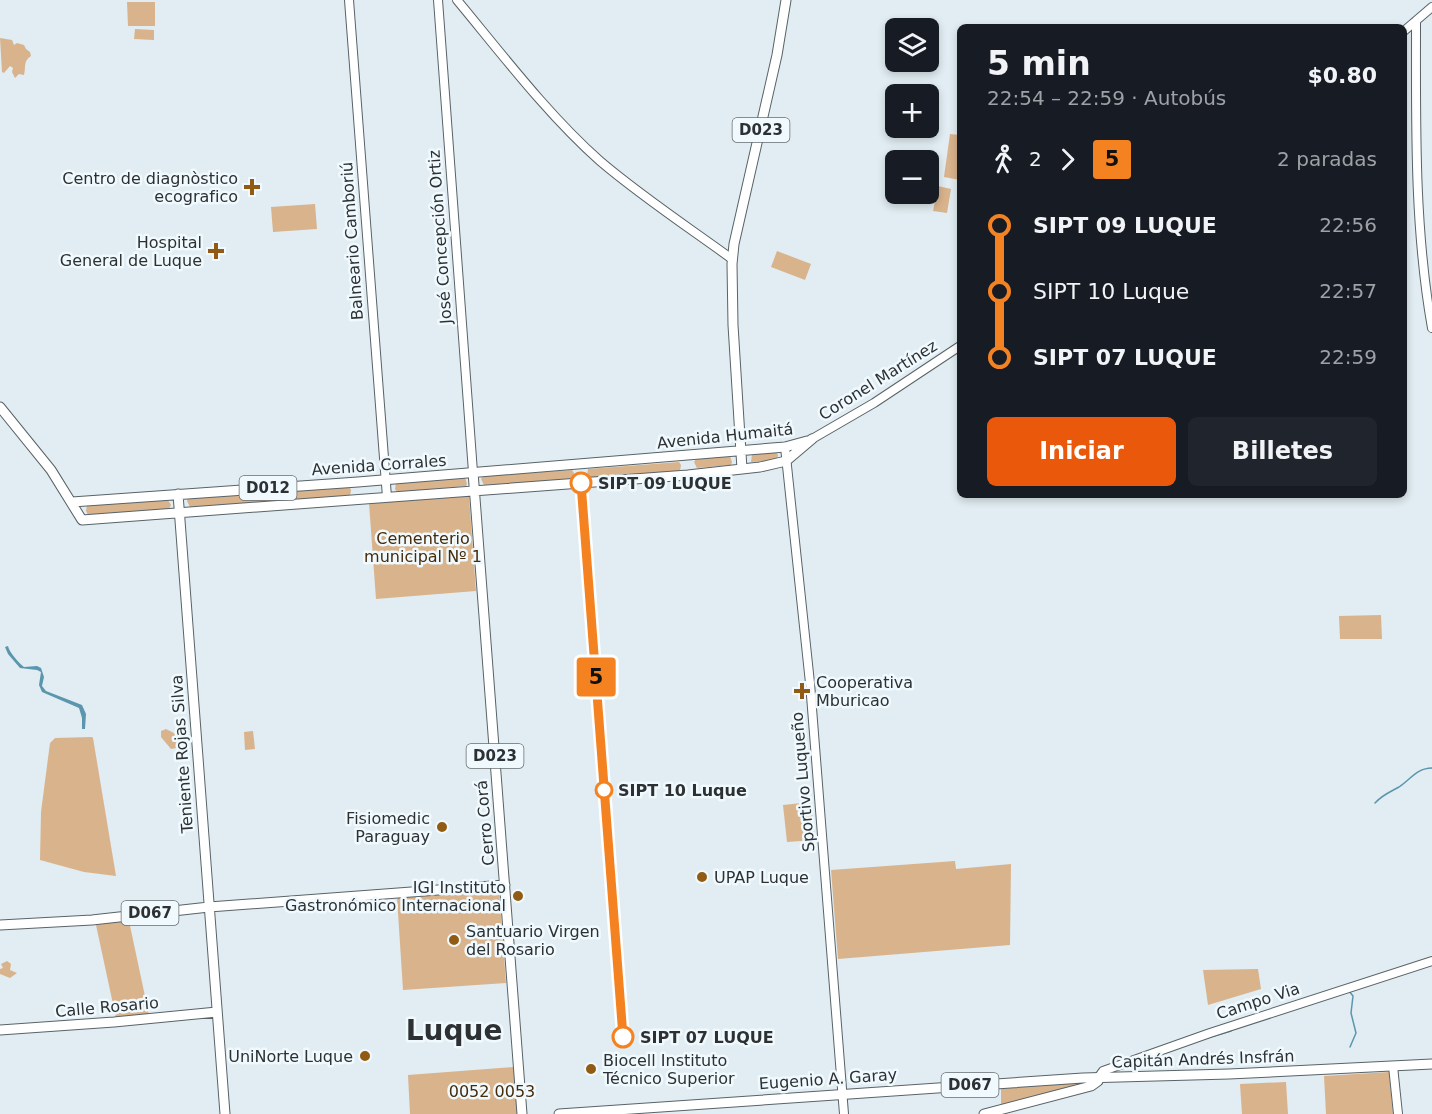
<!DOCTYPE html>
<html lang="es">
<meta charset="utf-8">
<style>
:root{--surface:#171b24;--page:#20242c;--text:#f1f3f6;--muted:#9ea1a6;--accent:#ea580c}
body{margin:0;font-family:"DejaVu Sans",sans-serif;background:var(--page);color:var(--text);height:100vh;display:flex;flex-direction:column;font-size:22px;white-space:nowrap}
*{box-sizing:border-box;margin:0}
p{font-size:20px;color:var(--muted)}
.icon{flex:none;width:33px;height:33px;fill:none;stroke:currentColor;stroke-width:2;stroke-linecap:round;stroke-linejoin:round}
.map{position:relative;flex:1;overflow:hidden}
.side{position:absolute;left:957px;top:24px;width:450px;height:474px;display:flex;flex-direction:column;background:var(--surface);border-radius:9px;box-shadow:0 3px 9px #0003}
.side>*{flex:none}
.badge{padding:0 12px;border-radius:4px;font-size:21px;line-height:39px}
.fabs{position:absolute;left:885px;top:18px;display:grid;gap:12px}
.fabs a{display:grid;place-items:center;width:54px;height:54px;border-radius:9px;background:var(--surface);box-shadow:0 3px 9px #0003;font-size:30px}
.map>.badge{position:absolute;translate:-50% -50%;box-shadow:0 0 0 3px #fff}
.legs{display:flex;align-items:center;gap:9px;height:66px;padding:0 30px;font-size:20px}
.legs p{margin-inline-start:auto}
.summary{display:flex;align-items:center;justify-content:space-between;height:102px;padding:0 30px}
h1{font-size:33px;font-weight:700;line-height:45px}
.button{display:flex;gap:12px;margin-top:auto;padding:12px 30px}
.button a{flex:1;height:69px;border-radius:9px;background:var(--accent);color:#fff;font-size:24px;font-weight:700;line-height:69px;text-align:center}
.button a+a{background:var(--page);color:var(--text)}
ul{padding:0 30px;list-style:none}
li{display:flex;align-items:center;gap:21px;height:66px;font-size:22px}
li i{display:grid;place-items:center;width:9px;height:100%;margin:0 8px;background:currentColor}
li i::after{content:'';width:15px;height:15px;margin:-8px;border:4px solid;border-radius:50%;background:var(--surface)}
li p{margin-inline-start:auto}
li:first-child i{background:linear-gradient(#0000 50%,currentColor 0)}
li:last-child i{background:linear-gradient(currentColor 50%,#0000 0)}
.map>svg:first-child{display:block}
.green{fill:#d9b38c}
.water{fill:#5a96ad}
.lines{fill:none;stroke-linecap:round;stroke-linejoin:round}
.stream{stroke:#5a96ad;stroke-width:1.5}
.secondary-casing{stroke:#596367;stroke-width:10}
.primary-casing{stroke:#596367;stroke-width:11}
.secondary{stroke:#fff;stroke-width:8}
.primary{stroke:#fff;stroke-width:9}
.line-1-casing{stroke:#fff;stroke-width:14}
.line-1{stroke:#f58220;stroke-width:9}
.poi-dot{fill:#925b13;stroke:#f0fafe;stroke-width:2}
.stop-1-dot{fill:#fff;stroke:#f58220;stroke-width:3}
.labels{text-anchor:middle;dominant-baseline:central;stroke-width:5;stroke-linejoin:round;paint-order:stroke}
.shield{fill:#f0fafe;stroke:#686d70;stroke-width:1.5}
.shield-label{font-size:15px;font-weight:bold;fill:#2d3133}
.poi-label{font-size:16px;fill:#2d3133;stroke:#f0fafe;text-anchor:end}
.street-label{font-size:16px;fill:#2d3133;stroke:#f0fafe}
.stop-label{font-size:16px;font-weight:bold;fill:#2d3133;stroke:#f0fafe;text-anchor:start}
.park-label{font-size:16px;fill:#462b0a;stroke:#f0fafe}
.town-label{font-size:28px;font-weight:bold;fill:#2d3133;stroke:#f0fafe}
</style>
<div class="map">
<svg width="1432" height="1114" viewBox="0 0 1432 1114">
<rect width="100%" height="100%" fill="#e1edf2"/>
<path class="green" d="M 127,2 L 155,2 L 155,26 L 128,26 Z
M 135,29 L 154,30 L 154,40 L 134,39 Z
M 0,38 L 12,40 L 14,45 L 17,43 L 24,45 L 26,49 L 30,52 L 31,56 C 23,61 26,67 24,75 L 19,74 L 15,78 L 12,72 L 13,68 L 10,66 L 4,73 L 2,72 Z
M 950,134 L 960,135 L 960,180 L 944,177 Z
M 938,186 L 951,189 L 947,213 L 933,211 Z
M 315,204 L 317,229 L 273,232 L 271,207 Z
M 777,251 L 811,264 L 805,280 L 771,267 Z
M 776,452 L 778,455 L 777,460 L 751,462 L 752,454 Z
M 730,456 L 732,462 L 731,465 L 697,468 L 694,462 L 696,459 Z
M 679,462 L 681,465 L 680,471 L 589,478 L 587,475 L 588,469 Z
M 572,470 L 574,473 L 573,479 L 484,485 L 481,479 L 483,476 Z
M 465,477 L 467,484 L 466,486 L 397,492 L 395,489 L 396,483 Z
M 349,486 L 351,490 L 350,496 L 295,500 L 293,498 L 294,491 Z
M 275,492 L 278,499 L 276,502 L 190,507 L 187,501 L 188,498 Z
M 469,496 L 476,591 L 376,599 L 369,503 Z
M 168,500 L 171,505 L 169,509 L 88,515 L 86,511 L 87,505 Z
M 1381,615 L 1382,639 L 1340,639 L 1339,616 Z
M 166,729 L 174,733 L 179,743 L 176,748 L 171,749 L 161,737 L 161,731 Z
M 253,731 L 255,749 L 245,750 L 244,732 Z
M 92,737 L 93,738 L 116,876 L 84,872 L 40,860 L 41,812 L 50,743 L 55,738 Z
M 811,802 L 815,840 L 787,842 L 783,805 Z
M 955,861 L 956,869 L 1011,864 L 1010,945 L 838,959 L 831,870 Z
M 499,890 L 506,983 L 403,990 L 397,897 Z
M 127,920 L 129,921 L 149,1015 L 116,1018 L 96,925 L 97,923 Z
M 7,961 L 11,964 L 10,970 L 17,973 L 10,978 L 0,974 L 0,969 L 3,968 L 1,964 Z
M 1258,969 L 1261,989 L 1208,1005 L 1203,970 Z
M 513,1067 L 515,1069 L 519,1114 L 410,1114 L 408,1075 Z
M 1389,1072 L 1393,1114 L 1326,1114 L 1324,1076 Z
M 1085,1082 L 1086,1084 L 1001,1105 L 1001,1087 Z
M 1286,1082 L 1288,1114 L 1242,1114 L 1240,1084 Z"/>
<path class="water" d="M 8,646 C 9,652 19,663 24,667 L 37,666 L 41,668 L 44,677 L 42,686 L 46,691 L 82,705 L 86,714 L 85,729 L 82,729 L 82,718 L 79,708 L 42,692 L 39,685 L 41,672 L 37,670 L 20,668 L 8,654 L 5,647 Z"/>
<g class="lines">
<path class="stream" d="M 1375,803 C 1382,795 1390,792 1399,787 C 1411,779 1417,768 1432,768
M 1349,991 L 1353,996 L 1351,1013 L 1356,1033 L 1350,1047
M 1204,1039 L 1231,1031"/>
<g class="secondary-casing">
<path id="secondary" d="M 349,0 L 387,497
M 438,0 L 473,472
M 457,0 C 501,53 548,115 600,161 C 641,196 688,227 732,259
M 1416,21 C 1416,124 1414,227 1432,328
M 1404,31 L 1432,7
M 812,439 L 874,403 L 960,346
M 785,447 L 810,683 L 844,1114
M 1393,1066 L 1398,1114
M 1098,1078 L 1103,1071 L 1210,1033 L 1432,961"/>
</g>
<g class="primary-casing">
<path id="primary" d="M 0,407 L 51,470 L 82,520 L 688,475 L 760,467 L 786,461 L 812,439
M 742,469 L 733,325 L 732,264 L 734,244 L 777,55 L 786,0
M 473,472 L 522,1114
M 178,494 L 225,1114
M 72,502 L 358,482 L 785,447 L 807,441
M 0,925 L 92,920 L 209,907 L 505,885
M 0,1030 L 114,1022 L 217,1012
M 559,1114 L 1083,1078 L 1229,1074 L 1432,1064
M 984,1114 L 1091,1086 L 1098,1081 L 1098,1078"/>
</g>
<use href="#secondary" class="secondary"/>
<use href="#primary" class="primary"/>
</g>
<g class="lines">
<g class="line-1-casing">
<path id="line-1" d="M 581,483 L 623,1037"/>
</g>
<use href="#line-1" class="line-1"/>
</g>
<g class="poi-dot">
<path d="M249 178h6v6h6v6h-6v6h-6v-6h-6v-6h6z"/>
<path d="M213 242h6v6h6v6h-6v6h-6v-6h-6v-6h6z"/>
<path d="M799 682h6v6h6v6h-6v6h-6v-6h-6v-6h6z"/>
<circle cx="442" cy="827" r="6"/>
<circle cx="702" cy="877" r="6"/>
<circle cx="518" cy="896" r="6"/>
<circle cx="454" cy="940" r="6"/>
<circle cx="365" cy="1056" r="6"/>
<circle cx="591" cy="1069" r="6"/>
</g>
<g class="stop-1-dot">
<circle cx="581" cy="483" r="10"/>
<circle cx="604" cy="790" r="8"/>
<circle cx="623" cy="1037" r="10"/>
</g>
<g class="labels">
<g class="shield">
<rect x="732.5" y="118" width="57" height="24" rx="4.5"/>
<rect x="239.5" y="476" width="57" height="24" rx="4.5"/>
<rect x="466.5" y="744" width="57" height="24" rx="4.5"/>
<rect x="121.5" y="901" width="57" height="24" rx="4.5"/>
<rect x="941.5" y="1073" width="57" height="24" rx="4.5"/>
</g>
<g class="shield-label">
<text x="761" y="130">D023</text>
<text x="268" y="488">D012</text>
<text x="495" y="756">D023</text>
<text x="150" y="913">D067</text>
<text x="970" y="1085">D067</text>
</g>
<g class="poi-label">
<text x="238" y="178">Centro de diagnòstico<tspan x="238" dy="18">ecografico</tspan></text>
<text x="202" y="242">Hospital<tspan x="202" dy="18">General de Luque</tspan></text>
<text x="816" y="682" text-anchor="start">Cooperativa<tspan x="816" dy="18">Mburicao</tspan></text>
<text x="430" y="818">Fisiomedic<tspan x="430" dy="18">Paraguay</tspan></text>
<text x="714" y="877" text-anchor="start">UPAP Luque</text>
<text x="506" y="887">IGI Instituto<tspan x="506" dy="18">Gastronómico Internacional</tspan></text>
<text x="466" y="931" text-anchor="start">Santuario Virgen<tspan x="466" dy="18">del Rosario</tspan></text>
<text x="353" y="1056">UniNorte Luque</text>
<text x="603" y="1060" text-anchor="start">Biocell Instituto<tspan x="603" dy="18">Técnico Superior</tspan></text>
</g>
<g class="street-label">
<text transform="translate(440 237) rotate(-94)">José Concepción Ortiz</text>
<text transform="translate(352 241) rotate(-94)">Balneario Camboriú</text>
<text transform="translate(878 380) rotate(-32)">Coronel Martínez</text>
<text transform="translate(725 436) rotate(-6)">Avenida Humaitá</text>
<text transform="translate(379 465) rotate(-4)">Avenida Corrales</text>
<text transform="translate(182 754) rotate(-94)">Teniente Rojas Silva</text>
<text transform="translate(803 782) rotate(-95)">Sportivo Luqueño</text>
<text transform="translate(485 823) rotate(-95)">Cerro Corá</text>
<text transform="translate(1258 1001) rotate(-18)">Campo Via</text>
<text transform="translate(107 1007) rotate(-5)">Calle Rosario</text>
<text transform="translate(1203 1059) rotate(-2)">Capitán Andrés Insfrán</text>
<text transform="translate(828 1079) rotate(-4)">Eugenio A. Garay</text>
</g>
<g class="stop-label">
<text x="598" y="483">SIPT 09 LUQUE</text>
<text x="618" y="790">SIPT 10 Luque</text>
<text x="640" y="1037">SIPT 07 LUQUE</text>
</g>
<g class="park-label">
<text x="423" y="538">Cementerio<tspan x="423" dy="18">municipal Nº 1</tspan></text>
<text x="492" y="1091">0052 0053</text>
</g>
<g class="town-label">
<text x="454" y="1030">Luque</text>
</g>
</g>
</svg>
<div class="fabs">
<a><svg class="icon" aria-label="layers" viewBox="0 0 24 24"><path d="M12 4l9 5-9 5-9-5zM3 14l9 5 9-5"/></svg></a>
<a>+</a>
<a>−</a>
</div>
<b class="badge" style="left:596px;top:677px;background:#f58220;color:#111">5</b>
<section class="side">
<div class="summary"><div><h1>5 min</h1><p>22:54 – 22:59 · Autobús</p></div><b>$0.80</b></div>
<div class="legs"><svg class="icon" aria-label="walk" viewBox="0 0 24 24"><circle cx="13" cy="4" r="2"/><path d="M13 8l-2 6 4 7M11 14l-3 7M7 12l3-4h3l4 4"/></svg>2<svg class="icon" aria-label="forward" viewBox="0 0 24 24"><path d="M9 5l7 7-7 7"/></svg><b class="badge" style="background:#f58220;color:#111">5</b><p>2 paradas</p></div>
<ul>
<li><i style="color:#f58220"></i><b>SIPT 09 LUQUE</b><p>22:56</p></li>
<li><i style="color:#f58220"></i><span>SIPT 10 Luque</span><p>22:57</p></li>
<li><i style="color:#f58220"></i><b>SIPT 07 LUQUE</b><p>22:59</p></li>
</ul>
<div class="button"><a>Iniciar</a><a>Billetes</a></div>
</section>
</div>
